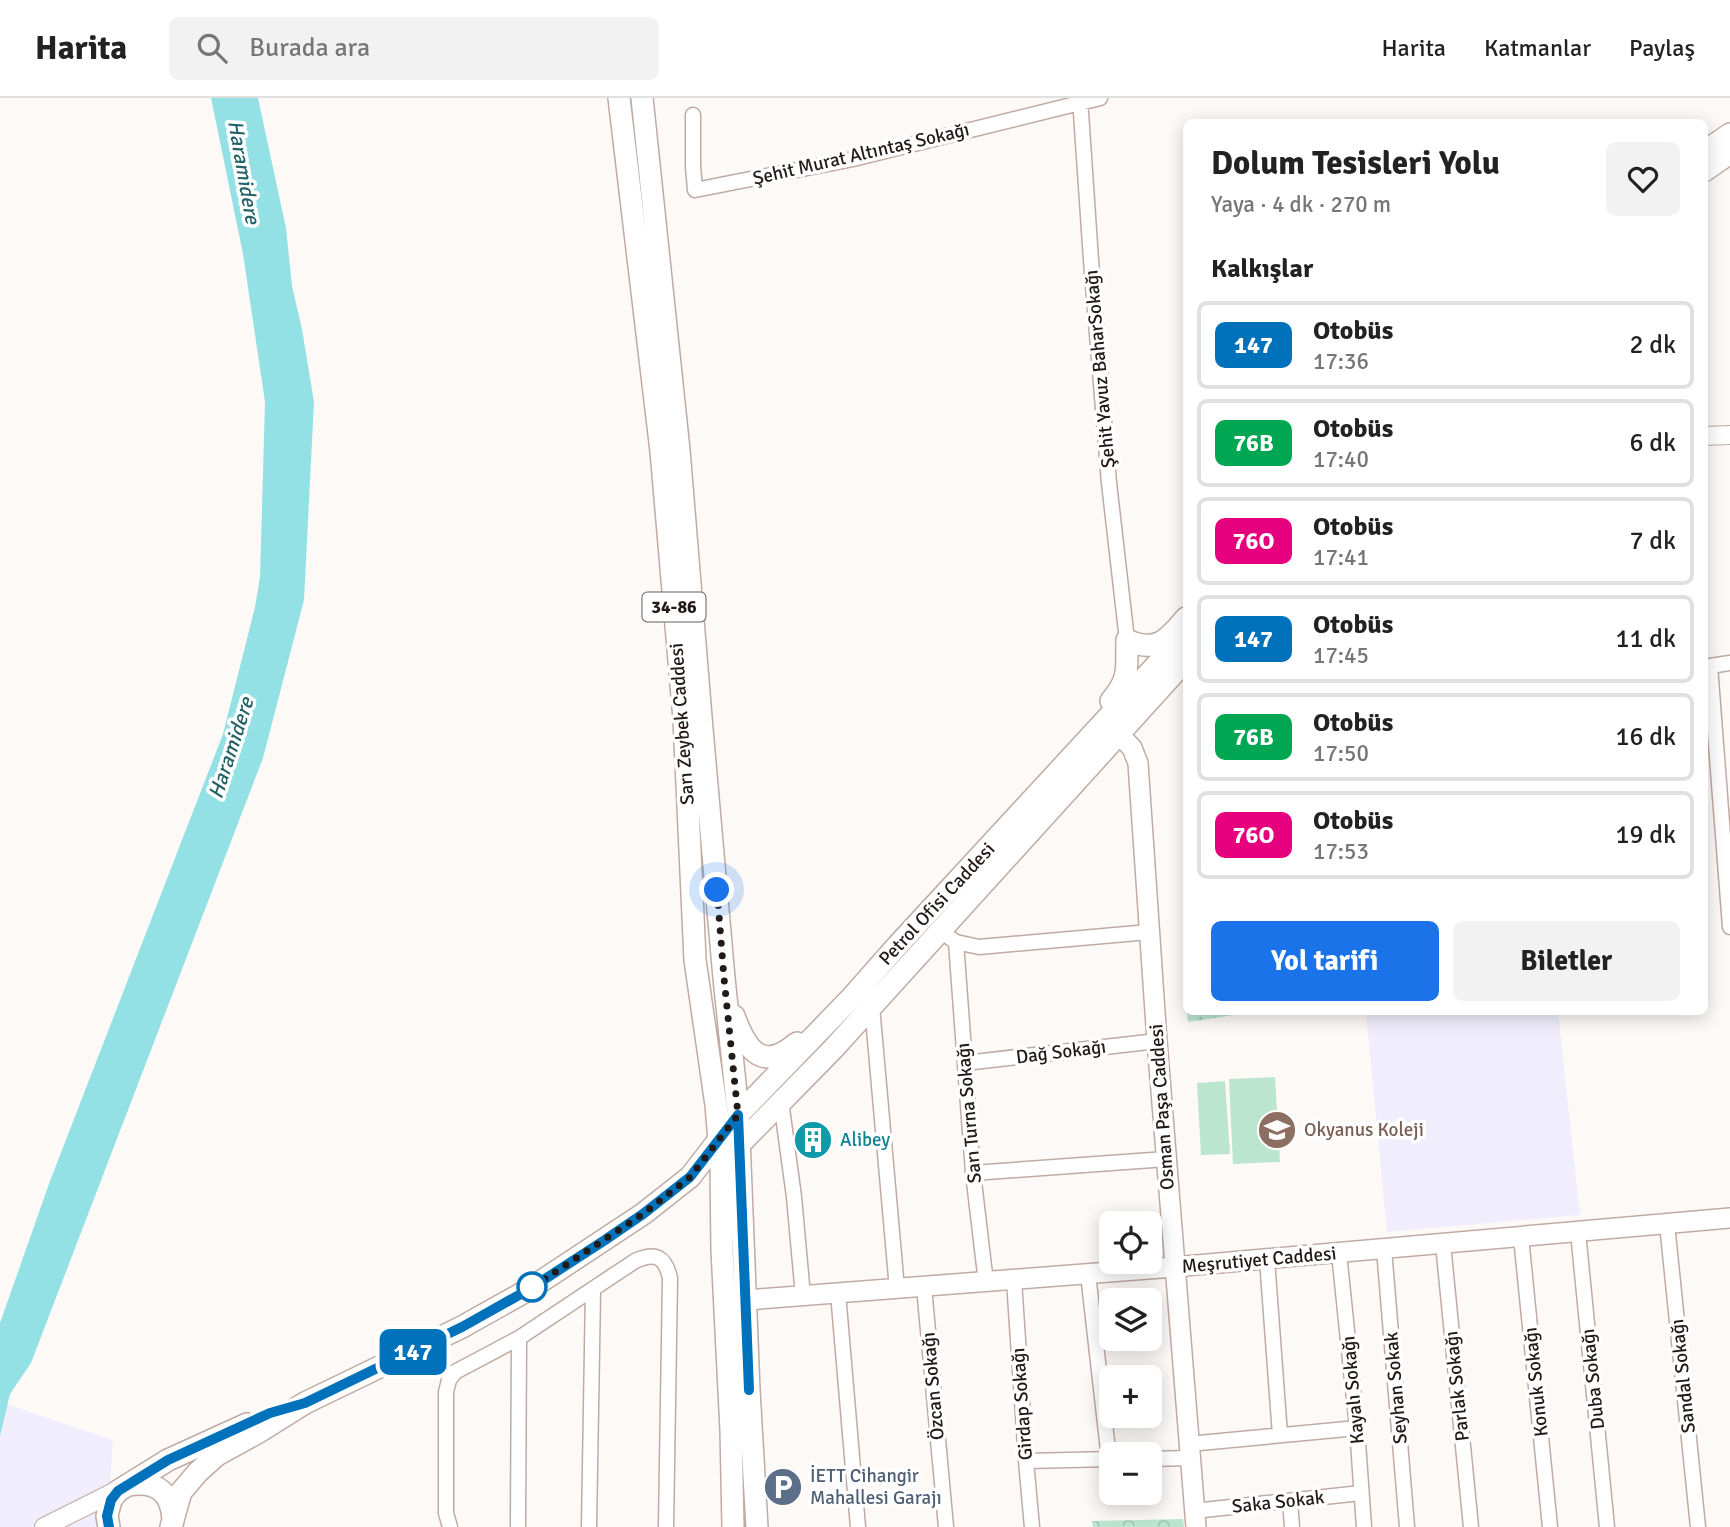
<!DOCTYPE html>
<html lang="tr">
<meta charset="utf-8">
<style>
:root{--surface:#fff;--page:#f2f2f2;--text:#222;--muted:#767676;--line:#e0e0e0;--accent:#1a73e8}
body{margin:0;font-family:Signika,sans-serif;background:var(--page);color:var(--text);height:100vh;display:flex;flex-direction:column;font-size:26px;white-space:nowrap}
*{box-sizing:border-box;margin:0}
p{font-size:23px;color:var(--muted)}
.icon{flex:none;width:38px;height:38px;fill:none;stroke:currentColor;stroke-width:2;stroke-linecap:round;stroke-linejoin:round}
.map{position:relative;flex:1;overflow:hidden}
.side{position:absolute;left:1183px;top:21px;width:525px;height:896px;display:flex;flex-direction:column;background:var(--surface);border-radius:10px;box-shadow:0 4px 18px #0003}
.side>*{flex:none}
.badge{padding:0 14px;border-radius:10px;font-size:24px;line-height:46px}
.buttons{position:absolute;left:1099px;top:1113px;display:grid;gap:14px}
.buttons a{display:grid;place-items:center;width:63px;height:63px;border-radius:10px;background:var(--surface);box-shadow:0 4px 18px #0003;font-size:35px}
.you{position:absolute;width:35px;height:35px;margin:-18px;border:5px solid #fff;border-radius:50%;background:#1a73e8;box-shadow:0 0 0 10px #1a73e833}
.map>.badge{position:absolute;translate:-50% -50%;box-shadow:0 0 0 4px #fff}
h2{padding:0 28px;font-size:26px;line-height:63px}
.round{display:grid;place-items:center;flex:none;width:74px;height:74px;border-radius:10px;background:var(--page)}
.summary{display:flex;align-items:center;justify-content:space-between;height:119px;padding:0 28px}
h1{font-size:33px;font-weight:700;line-height:52px}
.cta{display:flex;gap:14px;margin-top:auto;padding:14px 28px}
.cta a{flex:1;height:80px;border-radius:10px;background:var(--accent);color:#fff;font-size:28px;font-weight:700;line-height:80px;text-align:center}
.cta a+a{background:var(--page);color:var(--text)}
ul{padding:0;list-style:none}
li{display:flex;align-items:center;gap:21px;height:88px;margin:0 14px 10px;padding:0 14px;border:4px solid var(--line);border-radius:10px}
li div{flex:1}
li b{display:block;font-size:26px}
li em{font-style:normal}
li .badge{min-width:77px;font-weight:700;text-align:center}
header{display:flex;align-items:center;gap:42px;box-sizing:border-box;height:98px;padding:0 35px;background:var(--surface);border-bottom:2px solid var(--line)}
header strong{font-size:33px}
nav{display:flex;gap:38px;margin-inline-start:auto;font-size:24px}
.search{width:490px;height:63px;background:var(--page);display:flex;align-items:center;gap:18px;box-sizing:border-box;padding:0 24px;border-radius:10px;color:var(--muted);font-size:26px}
.map>svg:first-child{display:block}
.industrial{fill:#f0eefc}
.grass{fill:url(#grass-dots)}
.park{fill:url(#park-crowns)}
.pitch{fill:#bbe5cf}
.water{fill:#94e1e5}
.lines{fill:none;stroke-linecap:round;stroke-linejoin:round}
.minor-casing{stroke:#c0aba3;stroke-width:17}
.tertiary-casing{stroke:#c0aba3;stroke-width:20}
.secondary-casing{stroke:#c0aba3;stroke-width:22}
.primary-casing{stroke:#c0aba3;stroke-width:24}
.minor{stroke:#fff;stroke-width:14}
.tertiary{stroke:#fff;stroke-width:18}
.secondary{stroke:#fff;stroke-width:19}
.primary{stroke:#fff;stroke-width:21}
.line-casing{stroke:#fff;stroke-width:16}
.line{stroke:#0072bc;stroke-width:10}
.walk{stroke:#221a17;stroke-width:7;stroke-dasharray:0 12.6}
.stop-dot{fill:#fff;stroke:#0072bc;stroke-width:3.5}
.labels{text-anchor:middle;dominant-baseline:central;stroke-width:7;stroke-linejoin:round;paint-order:stroke}
.shield{fill:#fff;stroke:#645f5d;stroke-width:2}
.shield-label{font-size:18px;font-weight:bold;fill:#221a17}
.street-label{font-size:19px;fill:#221a17;stroke:#fff}
.education-label{font-size:19px;fill:#785e54;stroke:#fff;text-anchor:start}
.culture-label{font-size:19px;fill:#0d838f;stroke:#fff;text-anchor:start}
.service-label{font-size:19px;fill:#4e5e75;stroke:#fff;text-anchor:start}
.water-label{font-size:21px;font-style:italic;fill:#236266;stroke:#fff}
</style>
<header>
<strong>Harita</strong>
<div class="search"><svg class="icon" aria-label="search" viewBox="0 0 24 24"><circle cx="10" cy="10" r="6"/><path d="M15 15l6 6"/></svg>Burada ara</div>
<nav><a>Harita</a><a>Katmanlar</a><a>Paylaş</a></nav>
</header>
<div class="map">
<svg width="1730" height="1429" viewBox="0 0 1730 1429">
<defs>
<pattern id="grass-dots" width="8" height="8" patternUnits="userSpaceOnUse" patternTransform="scale(1.75)"><rect width="8" height="8" fill="#bbe5cf"/><path d="M2 2h.1M6 6h.1" fill="none" stroke="#a0c4b1" stroke-width="1.8" stroke-linecap="round"/></pattern>
<pattern id="park-crowns" width="20" height="18" patternUnits="userSpaceOnUse" patternTransform="scale(1.75)"><rect width="20" height="18" fill="#bbe5cf"/><path d="M2 6a3 3 0 1 1 6 0M12 15a3 3 0 1 1 6 0" fill="none" stroke="#a0c4b1"/></pattern>
</defs>
<rect width="100%" height="100%" fill="#fdf9f7"/>
<path class="industrial" d="M 1366,914 L 1558,914 L 1580,1117 L 1387,1134 Z
M 0,1304 L 113,1342 L 107,1429 L 0,1429 Z"/>
<path class="grass" d="M 1187,914 L 1254,914 L 1188,924 Z"/>
<path class="park" d="M 1183,1421 L 1184,1429 L 1093,1429 L 1092,1423 Z"/>
<path class="pitch" d="M 1275,979 L 1280,1064 L 1233,1066 L 1229,981 Z
M 1225,983 L 1230,1056 L 1201,1057 L 1197,985 Z"/>
<path class="water" d="M 211,0 L 258,0 L 286,130 L 292,188 L 302,231 L 314,304 L 304,502 L 263,660 L 31,1265 L 10,1296 L 0,1338 L 0,1225 L 50,1083 L 223,636 L 255,509 L 260,479 L 265,304 L 243,156 Z"/>
<g class="lines">
<g class="minor-casing">
<path id="minor" d="M 1080,0 L 1091,162 L 1109,385 L 1127,542
M 693,17 L 693,68 L 695,92 L 853,61 L 1100,0
M 1730,565 L 1710,568 L 1730,829
M 950,840 L 956,844 L 979,849 L 1149,834
M 956,844 L 973,1075 L 986,1185
M 872,908 L 897,1191
M 965,965 L 1157,943
M 781,1003 L 794,1099 L 803,1198
M 973,1075 L 1166,1061
M 1667,1126 L 1698,1429
M 1578,1134 L 1607,1429
M 1521,1139 L 1550,1429
M 1443,1146 L 1471,1429
M 1384,1151 L 1407,1429
M 1339,1155 L 1357,1330 L 1364,1429
M 1267,1161 L 1280,1337
M 1088,1176 L 1109,1361
M 1014,1182 L 1026,1363 L 1032,1429
M 924,1189 L 946,1429
M 838,1195 L 858,1429
M 1189,1346 L 1357,1330
M 1150,1361 L 1190,1360
M 1026,1363 L 1111,1361
M 1290,1403 L 1292,1429
M 1194,1413 L 1361,1395
M 450,1429 L 446,1415 L 446,1294 L 449,1282 L 455,1274 L 519,1240 L 635,1163 C 655,1154 665,1158 670,1180 L 666,1429
M 518,1429 L 519,1240
M 589,1429 L 593,1192"/>
</g>
<g class="tertiary-casing">
<path id="tertiary" d="M 1704,338 L 1730,337
M 44,1429 L 122,1390"/>
</g>
<g class="secondary-casing">
<path id="secondary" d="M 1120,637 L 1132,650 L 1138,665 L 1157,943 L 1196,1429
M 746,1202 L 1174,1169 L 1730,1120"/>
</g>
<g class="primary-casing">
<path id="primary" d="M 619,0 L 661,353 L 684,621 L 695,862 L 716,1007 L 721,1068 L 722,1152 L 731,1332 L 733,1429
M 642,0 L 679,352 L 702,631 L 724,880 L 738,1014 L 749,1292 L 757,1429
M 1704,54 L 1730,36
M 1704,73 L 1730,55
M 1111,603 C 1131,579 1126,570 1127,542 C 1157,556 1168,541 1186,520
M 734,918 C 747,954 763,974 797,945
M 735,1051 L 834,950 L 1186,562
M 129,1387 C 157,1382 172,1395 173,1423
M 109,1429 L 107,1418 L 111,1402 L 118,1393 L 168,1362 L 247,1326
M 171,1429 L 181,1394 L 198,1374 L 217,1357 L 257,1335 L 305,1305 L 462,1229 L 528,1192 L 643,1116 L 690,1079 L 738,1017 L 853,898 L 898,847 L 1186,535"/>
</g>
<use href="#minor" class="minor"/>
<use href="#tertiary" class="tertiary"/>
<use href="#secondary" class="secondary"/>
<use href="#primary" class="primary"/>
</g>
<g class="lines">
<g class="line-casing">
<path id="line" d="M 109,1429 L 107,1418 L 111,1402 L 118,1393 L 168,1362 L 270,1315 L 305,1305 L 462,1229 L 528,1192 L 605,1142 L 643,1116 L 690,1079 L 738,1017 L 749,1292"/>
</g>
<use href="#line" class="line"/>
<path class="walk" d="M 532,1189 L 528,1192 L 643,1116 L 690,1079 L 738,1017 L 724,880 L 717,792"/>
</g>
<defs>
<g id="school-disc" transform="scale(2.0125)"><circle r="9.5" fill="#8d6e63" stroke="#fff"/><path d="M0-5L7-2L0 1L-7-2ZM-4 1L0 2.5L4 1V4Q0 6-4 4Z" fill="#fff"/></g>
<g id="building-disc" transform="scale(2.0125)"><circle r="9.5" fill="#0f9aa8" stroke="#fff"/><path d="M-4-6H4V6H1V3H-1V6H-4ZM-2.5-4.3h1.7v1.8h-1.7ZM.8-4.3h1.7v1.8H.8ZM-2.5-1h1.7V.8h-1.7ZM.8-1h1.7V.8H.8Z" fill="#fff"/></g>
<g id="parking-disc" transform="scale(2.0125)"><circle r="9.5" fill="#5c6f8a" stroke="#fff"/><path d="M-3.5-5.5H1a3.5 3.5 0 0 1 0 7H-1V5.5H-3.5ZM-1-3.4V-.6H.8a1.4 1.4 0 0 0 0-2.8Z" fill="#fff"/></g>
</defs>
<g fill-rule="evenodd">
<use href="#school-disc" x="1277" y="1032"/>
<use href="#building-disc" x="813" y="1042"/>
<use href="#parking-disc" x="783" y="1389"/>
</g>
<circle class="stop-dot" cx="532" cy="1189" r="14"/>
<g class="labels">
<rect class="shield" x="642.5" y="494.5" width="63" height="29" rx="5"/>
<g class="shield-label">
<text x="674" y="509">34-86</text>
</g>
<g class="street-label">
<text transform="translate(861 56) rotate(-13)">Şehit Murat Altıntaş Sokağı</text>
<text transform="translate(1100 271) rotate(-95)">Şehit Yavuz BaharSokağı</text>
<text transform="translate(682 626) rotate(-94)">Sarı Zeybek Caddesi</text>
<text transform="translate(937 806) rotate(-47)">Petrol Ofisi Caddesi</text>
<text transform="translate(1061 954) rotate(-7)">Dağ Sokağı</text>
<text transform="translate(1162 1009) rotate(-94)">Osman Paşa Caddesi</text>
<text transform="translate(969 1015) rotate(-95)">Sarı Turna Sokağı</text>
<text transform="translate(1259 1162) rotate(-5)">Meşrutiyet Caddesi</text>
<text transform="translate(1683 1278) rotate(-96)">Sandal Sokağı</text>
<text transform="translate(1593 1281) rotate(-96)">Duba Sokağı</text>
<text transform="translate(1536 1284) rotate(-96)">Konuk Sokağı</text>
<text transform="translate(933 1288) rotate(-95)">Özcan Sokağı</text>
<text transform="translate(1457 1288) rotate(-96)">Parlak Sokağı</text>
<text transform="translate(1396 1290) rotate(-95)">Seyhan Sokak</text>
<text transform="translate(1353 1292) rotate(-95)">Kayalı Sokağı</text>
<text transform="translate(1022 1306) rotate(-94)">Girdap Sokağı</text>
<text transform="translate(1278 1404) rotate(-6)">Saka Sokak</text>
</g>
<g class="education-label">
<text x="1304" y="1032">Okyanus Koleji</text>
</g>
<g class="culture-label">
<text x="840" y="1042">Alibey</text>
</g>
<g class="service-label">
<text x="810" y="1378">İETT Cihangir<tspan x="810" dy="22">Mahallesi Garajı</tspan></text>
</g>
<g class="water-label">
<text transform="translate(244 74) rotate(80)">Haramidere</text>
<text transform="translate(231 650) rotate(-72)">Haramidere</text>
</g>
</g>
</svg>
<div class="buttons">
<a><svg class="icon" aria-label="locate" viewBox="0 0 24 24"><circle cx="12" cy="12" r="6"/><path d="M12 2v4M12 18v4M2 12h4M18 12h4"/></svg></a>
<a><svg class="icon" aria-label="layers" viewBox="0 0 24 24"><path d="M12 4l9 5-9 5-9-5zM3 14l9 5 9-5"/></svg></a>
<a>+</a>
<a>−</a>
</div>
<div class="you" style="left:717px;top:792px"></div>
<b class="badge" style="left:413px;top:1254px;background:#0072bc;color:#fff">147</b>
<section class="side">
<div class="summary"><div><h1>Dolum Tesisleri Yolu</h1><p>Yaya · 4 dk · 270 m</p></div><a class="round"><svg class="icon" aria-label="heart" viewBox="0 0 24 24"><path d="M12 20l-8-8c-3-5 5-10 8-4 3-6 11-1 8 4z"/></svg></a></div>
<h2>Kalkışlar</h2>
<ul>
<li><span class="badge" style="background:#0072bc;color:#fff">147</span><div><b>Otobüs</b><p>17:36</p></div><em>2 dk</em></li>
<li><span class="badge" style="background:#00a651;color:#fff">76B</span><div><b>Otobüs</b><p>17:40</p></div><em>6 dk</em></li>
<li><span class="badge" style="background:#e6007e;color:#fff">76O</span><div><b>Otobüs</b><p>17:41</p></div><em>7 dk</em></li>
<li><span class="badge" style="background:#0072bc;color:#fff">147</span><div><b>Otobüs</b><p>17:45</p></div><em>11 dk</em></li>
<li><span class="badge" style="background:#00a651;color:#fff">76B</span><div><b>Otobüs</b><p>17:50</p></div><em>16 dk</em></li>
<li><span class="badge" style="background:#e6007e;color:#fff">76O</span><div><b>Otobüs</b><p>17:53</p></div><em>19 dk</em></li>
</ul>
<div class="cta"><a>Yol tarifi</a><a>Biletler</a></div>
</section>
</div>
